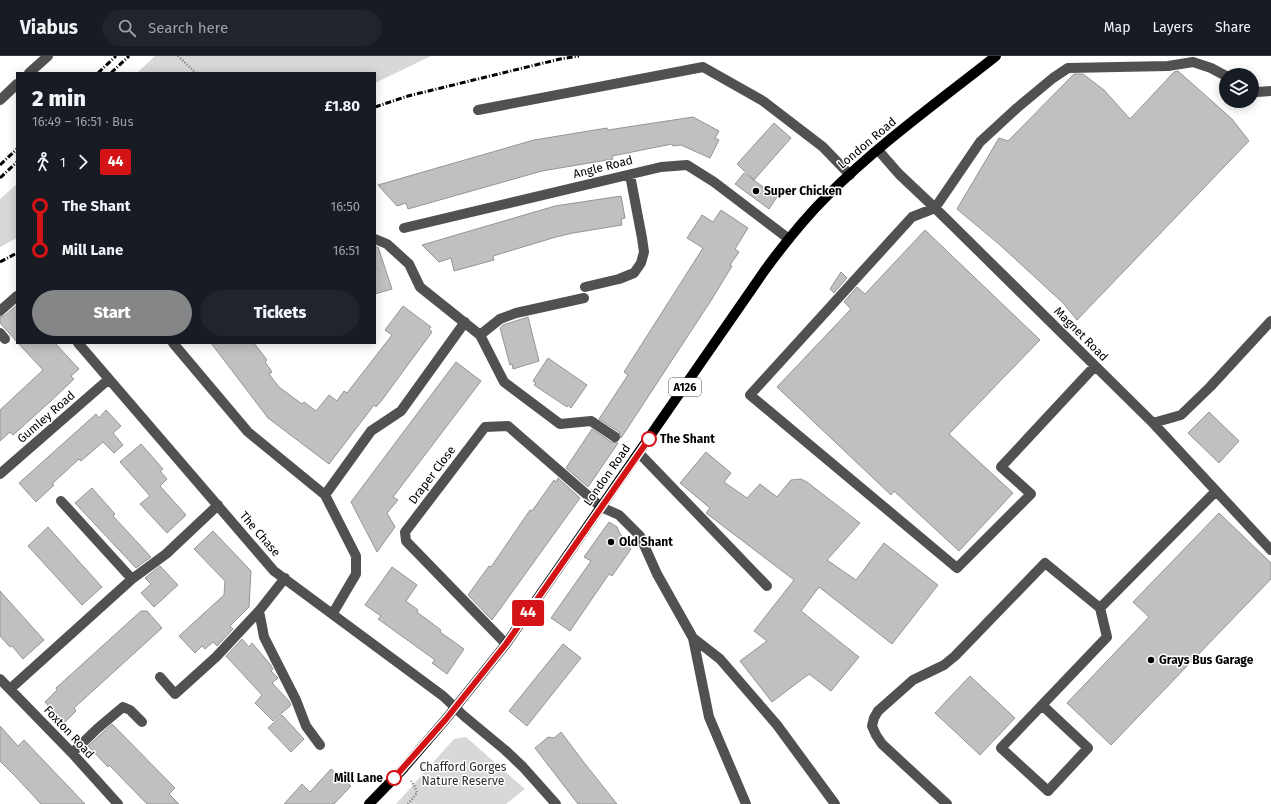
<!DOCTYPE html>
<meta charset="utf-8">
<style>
:root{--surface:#171b24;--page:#20242c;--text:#f1f3f6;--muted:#9ea1a6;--line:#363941;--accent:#858687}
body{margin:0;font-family:"Fira Sans",sans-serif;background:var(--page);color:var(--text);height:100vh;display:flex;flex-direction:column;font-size:15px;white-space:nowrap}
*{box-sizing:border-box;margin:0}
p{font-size:13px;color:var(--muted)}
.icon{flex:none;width:22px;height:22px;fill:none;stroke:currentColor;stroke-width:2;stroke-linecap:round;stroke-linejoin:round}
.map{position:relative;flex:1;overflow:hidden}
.side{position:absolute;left:16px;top:16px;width:360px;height:272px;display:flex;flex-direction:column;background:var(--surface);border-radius:0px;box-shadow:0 2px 10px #0003}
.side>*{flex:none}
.badge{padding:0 8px;border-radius:3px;font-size:14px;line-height:26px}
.fabs{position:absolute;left:1219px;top:12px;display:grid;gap:8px}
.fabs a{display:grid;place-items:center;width:40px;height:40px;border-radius:50%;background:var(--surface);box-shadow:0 2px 10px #0003;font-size:20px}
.map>.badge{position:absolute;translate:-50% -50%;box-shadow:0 0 0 2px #fff}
.legs{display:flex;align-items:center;gap:6px;height:44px;padding:0 16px;font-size:13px}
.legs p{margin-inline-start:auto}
.head{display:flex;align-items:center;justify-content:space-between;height:68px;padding:0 16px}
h1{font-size:22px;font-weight:800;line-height:30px}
.button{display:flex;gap:8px;margin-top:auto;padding:8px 16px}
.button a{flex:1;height:46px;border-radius:24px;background:var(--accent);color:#fff;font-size:16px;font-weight:800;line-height:46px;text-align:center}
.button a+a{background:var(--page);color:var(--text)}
ul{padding:0 16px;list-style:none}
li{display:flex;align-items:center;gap:14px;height:44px;font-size:15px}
li i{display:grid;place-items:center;width:6px;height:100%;margin:0 5px;background:currentColor}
li i::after{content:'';width:10px;height:10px;margin:-5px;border:3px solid;border-radius:50%;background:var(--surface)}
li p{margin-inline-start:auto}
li:first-child i{background:linear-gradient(#0000 50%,currentColor 0)}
li:last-child i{background:linear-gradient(currentColor 50%,#0000 0)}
header{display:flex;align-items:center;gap:24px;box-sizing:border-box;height:56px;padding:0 20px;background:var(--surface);border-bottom:1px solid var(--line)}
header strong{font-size:19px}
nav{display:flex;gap:22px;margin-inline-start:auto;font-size:14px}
.search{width:280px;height:36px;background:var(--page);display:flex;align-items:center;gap:10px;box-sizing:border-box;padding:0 14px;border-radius:22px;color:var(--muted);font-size:15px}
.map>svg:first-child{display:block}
.green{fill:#d8d8d8}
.building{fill:#c0c0c0;stroke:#959595}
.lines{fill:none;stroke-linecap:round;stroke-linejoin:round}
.path{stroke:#737373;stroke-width:2.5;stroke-dasharray:1 2;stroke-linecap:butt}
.minor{stroke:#515151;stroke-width:10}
.major{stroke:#000;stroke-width:10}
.rail{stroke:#000;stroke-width:3;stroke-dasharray:6 2 1 2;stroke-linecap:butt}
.line-1-casing{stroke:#fff;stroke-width:9}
.line-1{stroke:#d41317;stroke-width:6}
.poi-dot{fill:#000;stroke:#fff;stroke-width:1.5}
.stop-1-dot{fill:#fff;stroke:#d41317;stroke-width:2}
.labels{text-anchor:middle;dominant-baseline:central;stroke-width:3;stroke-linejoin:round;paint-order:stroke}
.shield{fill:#fff;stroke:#4c4c4c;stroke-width:1}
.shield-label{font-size:11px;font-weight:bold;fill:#000}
.street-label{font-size:12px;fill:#000;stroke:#fff}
.poi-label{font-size:12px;font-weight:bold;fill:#000;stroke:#fff;text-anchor:start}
.stop-label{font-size:12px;font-weight:bold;fill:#000;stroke:#fff;text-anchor:start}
.park-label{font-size:12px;fill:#2f2f2f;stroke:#fff}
</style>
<header>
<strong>Viabus</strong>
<div class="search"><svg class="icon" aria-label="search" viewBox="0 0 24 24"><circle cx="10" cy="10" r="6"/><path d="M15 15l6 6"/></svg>Search here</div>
<nav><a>Map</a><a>Layers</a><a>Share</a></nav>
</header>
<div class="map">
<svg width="1271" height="748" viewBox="0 0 1271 748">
<rect width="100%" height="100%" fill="#fff"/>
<path class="green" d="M 155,0 L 431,0 L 375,27 L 375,17 L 137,17 Z
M 17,128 L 17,182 L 0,191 L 0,143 Z
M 466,681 L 525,733 L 506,748 L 396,748 L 454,683 Z"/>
<path class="building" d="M 1178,15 L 1232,63 L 1249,85 L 1077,264 L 1063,247 L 1000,189 L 957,153 L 999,82 L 1008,85 L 1074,18 L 1083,18 L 1104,34 L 1130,63 L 1174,16 Z
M 693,61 L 719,75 L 715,82 L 719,84 L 710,102 L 681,89 L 673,90 L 672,88 L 612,100 L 613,103 L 542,115 L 408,153 L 406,147 L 397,150 L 378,129 L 534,84 L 607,72 L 608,74 Z
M 774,67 L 791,82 L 754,124 L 737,108 Z
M 744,117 L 777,141 L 769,153 L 735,128 Z
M 621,140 L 625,162 L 621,163 L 622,169 L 573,177 L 556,181 L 493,200 L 494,204 L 454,215 L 451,202 L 439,206 L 422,189 L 555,150 Z
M 721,154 L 748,172 L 735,193 L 739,196 L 730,209 L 732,210 L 712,243 L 621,382 L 619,376 L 599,363 L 628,319 L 624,316 L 703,192 L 687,182 L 702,159 L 713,166 Z
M 925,174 L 1040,284 L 949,378 L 1013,437 L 959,495 L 894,435 L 891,439 L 777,331 L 851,253 L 844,246 L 857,231 L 865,238 Z
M 375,191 L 378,191 L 392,233 L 375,238 Z
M 841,216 L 847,222 L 834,237 L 830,233 Z
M 17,249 L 17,286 L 0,267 L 0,261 L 4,260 Z
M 403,250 L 431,271 L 429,273 L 432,276 L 382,344 L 376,351 L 374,349 L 329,408 L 268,362 L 211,287 L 254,287 L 267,304 L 265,306 L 272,316 L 269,318 L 279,331 L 302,348 L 304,346 L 316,355 L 329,339 L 337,345 L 344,335 L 347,337 L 392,279 L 385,274 Z
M 528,261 L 539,305 L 513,313 L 512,308 L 510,309 L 500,272 L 503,269 Z
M 18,287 L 55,287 L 79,313 L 71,320 L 74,323 L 52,344 L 13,379 L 10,376 L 0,385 L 0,354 L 43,314 Z
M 548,302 L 587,329 L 571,352 L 568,349 L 567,351 L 534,329 L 536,327 L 533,325 Z
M 456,306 L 481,325 L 393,441 L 398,444 L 387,457 L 395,471 L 377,496 L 351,446 Z
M 106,354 L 121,370 L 113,377 L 123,389 L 114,397 L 103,386 L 81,405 L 79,403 L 52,428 L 54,429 L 36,446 L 19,427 L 96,358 L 99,362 Z
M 1209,356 L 1239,385 L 1219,407 L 1188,377 Z
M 592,373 L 611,386 L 618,387 L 588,431 L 566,412 Z
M 141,388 L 163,413 L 160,415 L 167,423 L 160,430 L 186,459 L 167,477 L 140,448 L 150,440 L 120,406 Z
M 706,396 L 731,417 L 724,426 L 747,442 L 760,428 L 777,441 L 791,424 L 801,423 L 807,426 L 860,467 L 827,504 L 856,524 L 884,487 L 938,529 L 892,588 L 819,531 L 801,555 L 859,601 L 831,635 L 809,618 L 772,646 L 740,605 L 767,585 L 754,575 L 794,524 L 706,457 L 710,452 L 680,427 Z
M 558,422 L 580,442 L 492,564 L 468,539 L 489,510 L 491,511 L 530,454 L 532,455 L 554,424 L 556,426 Z
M 92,432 L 115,458 L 113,460 L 151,501 L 136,512 L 75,447 Z
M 1219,457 L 1271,507 L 1271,523 L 1111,689 L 1067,647 L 1149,561 L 1133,546 Z
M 609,466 L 617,471 L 619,476 L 631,493 L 612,520 L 609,518 L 570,575 L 551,562 L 591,505 L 584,501 Z
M 48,471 L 102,531 L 82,549 L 28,490 Z
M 213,475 L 251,515 L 249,551 L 230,570 L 233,573 L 217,590 L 213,586 L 205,593 L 202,590 L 195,597 L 179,580 L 224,539 L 225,525 L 194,493 Z
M 160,510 L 178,529 L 154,551 L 141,537 L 151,528 L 145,522 Z
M 392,511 L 417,529 L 406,545 L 418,554 L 417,556 L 441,574 L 440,576 L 464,593 L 447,618 L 432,607 L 435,604 L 378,563 L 381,560 L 365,549 Z
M 0,535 L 44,584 L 23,603 L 12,590 L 10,591 L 0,580 Z
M 141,555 L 147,555 L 162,572 L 74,652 L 76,655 L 64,667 L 45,646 L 57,634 L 56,632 Z
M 242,583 L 249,591 L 252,587 L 270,608 L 273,613 L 271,615 L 278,622 L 272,627 L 289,645 L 291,649 L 273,665 L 255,647 L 262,639 L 226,600 Z
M 563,588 L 581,602 L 527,670 L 509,655 Z
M 970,620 L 1015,662 L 980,699 L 935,657 Z
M 282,659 L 304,683 L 291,696 L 268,672 Z
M 112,668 L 175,732 L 169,738 L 179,748 L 147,748 L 109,709 L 108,711 L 88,690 Z
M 0,670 L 18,690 L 24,684 L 85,748 L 41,748 L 16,721 L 0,705 Z
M 561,676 L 582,704 L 617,748 L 578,748 L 535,692 L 548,681 L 554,682 Z
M 331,713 L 351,730 L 334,748 L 284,748 L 302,728 L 310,736 Z"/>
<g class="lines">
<path class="path" d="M 178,0 L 196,17
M 408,748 L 417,737 L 415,731 L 411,725"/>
<path class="minor" d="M 29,17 L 48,0
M 1252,33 L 1257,36 L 1271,35
M 0,44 L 17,28
M 478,54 L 703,11 L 763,45 L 823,91 L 850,119
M 878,94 L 899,118 L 935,152 L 1153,367 L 1271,494
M 404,172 L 661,111 L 687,109 L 714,126 L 789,183
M 375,183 L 387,188 L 409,208 L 420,231 L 480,279 L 504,326 L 560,368 L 591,365 L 615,381
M 585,231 L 619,223 L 634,217 L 641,207 L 644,196 L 642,182 L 630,119
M 0,255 L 17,240
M 0,277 L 5,283
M 480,279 L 500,263 L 516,257 L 584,242
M 78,287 L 274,515 L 443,640 L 464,660 L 505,694 L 523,711 L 556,748
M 173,287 L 248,376 L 325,439
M 1095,310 L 1001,411 L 1031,438 L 957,512 L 750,339 L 912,161 L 935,152 L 980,86 L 1017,52 L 1053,22 L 1068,12 L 1168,10 L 1193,6 L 1211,12 L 1226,20
M 1153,367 L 1181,359 L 1210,331 L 1271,265
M 639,397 L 767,530
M 0,418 L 109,323
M 61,445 L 132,523
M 259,555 L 264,581 L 296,644 L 306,670 L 320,689
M 333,557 L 356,518 L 356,500 L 325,439 L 371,375 L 401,355 L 465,266
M 693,582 L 709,661 L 746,748
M 506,588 L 406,485 L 405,476 L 485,371 L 508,370 L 601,451 L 619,459 L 640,480 L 657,518 L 693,582 L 720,603 L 777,669 L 835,748
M 160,621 L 175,638 L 216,601 L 259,555 L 285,522
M 0,623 L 72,697 L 118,748
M 10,633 L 132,523 L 166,498 L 218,449
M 1042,649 L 1088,692 L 1048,735 L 1001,692 L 1107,581 L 1100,552
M 72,697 L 98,672 L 123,651 L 130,654 L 142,666
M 947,748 L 882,688 L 876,679 L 872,670 L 874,662 L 878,655 L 913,624 L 944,609 L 955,600 L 1045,507 L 1100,552 L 1216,435"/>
<path class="major" d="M 369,748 L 402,714 L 446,663 L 506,588 L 765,214 C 784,188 804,163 827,140 C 879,88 939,45 996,0"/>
<path class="rail" d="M 98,17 L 116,0
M 111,17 L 129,0
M 375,51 L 408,40 L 560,3 L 579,0
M 0,109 L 17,93
M 0,122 L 17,106
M 0,206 L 17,197"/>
</g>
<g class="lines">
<g class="line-1-casing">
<path id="line-1" d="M 394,722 L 446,663 L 506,588 L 649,383"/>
</g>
<use href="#line-1" class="line-1"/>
</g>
<g class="poi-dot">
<circle cx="756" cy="135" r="4"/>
<circle cx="611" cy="486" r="4"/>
<circle cx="1151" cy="604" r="4"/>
</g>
<g class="stop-1-dot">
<circle cx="649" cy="383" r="7"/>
<circle cx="394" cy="722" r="7"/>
</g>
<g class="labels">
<rect class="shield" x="669" y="322" width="32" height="18" rx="3"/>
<g class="shield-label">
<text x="685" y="331">A126</text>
</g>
<g class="street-label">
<text transform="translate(867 87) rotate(-40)">London Road</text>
<text transform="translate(603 111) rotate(-14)">Angle Road</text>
<text transform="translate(1081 278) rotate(45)">Magnet Road</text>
<text transform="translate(46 361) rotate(-41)">Gumley Road</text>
<text transform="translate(432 419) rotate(-53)">Draper Close</text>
<text transform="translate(607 419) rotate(-55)">London Road</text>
<text transform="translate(260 478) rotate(49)">The Chase</text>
<text transform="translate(69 676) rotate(47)">Foxton Road</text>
</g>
<g class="poi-label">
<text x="764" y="135">Super Chicken</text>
<text x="619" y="486">Old Shant</text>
<text x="1159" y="604">Grays Bus Garage</text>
</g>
<g class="stop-label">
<text x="660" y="383">The Shant</text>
<text x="383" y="722" text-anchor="end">Mill Lane</text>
</g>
<g class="park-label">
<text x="463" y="711">Chafford Gorges<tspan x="463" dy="14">Nature Reserve</tspan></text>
</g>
</g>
</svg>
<div class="fabs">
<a><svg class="icon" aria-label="layers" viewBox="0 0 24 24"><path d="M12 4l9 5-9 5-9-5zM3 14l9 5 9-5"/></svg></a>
</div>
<b class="badge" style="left:528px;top:557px;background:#d41317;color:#fff">44</b>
<section class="side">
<div class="head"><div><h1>2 min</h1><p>16:49 – 16:51 · Bus</p></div><b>£1.80</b></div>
<div class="legs"><svg class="icon" aria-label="walk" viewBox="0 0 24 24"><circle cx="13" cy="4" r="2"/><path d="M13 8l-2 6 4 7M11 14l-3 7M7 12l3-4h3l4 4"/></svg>1<svg class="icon" aria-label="forward" viewBox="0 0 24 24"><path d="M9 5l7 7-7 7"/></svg><b class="badge" style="background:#d41317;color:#fff">44</b></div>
<ul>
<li><i style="color:#d41317"></i><b>The Shant</b><p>16:50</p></li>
<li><i style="color:#d41317"></i><b>Mill Lane</b><p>16:51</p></li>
</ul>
<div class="button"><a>Start</a><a>Tickets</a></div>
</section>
</div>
